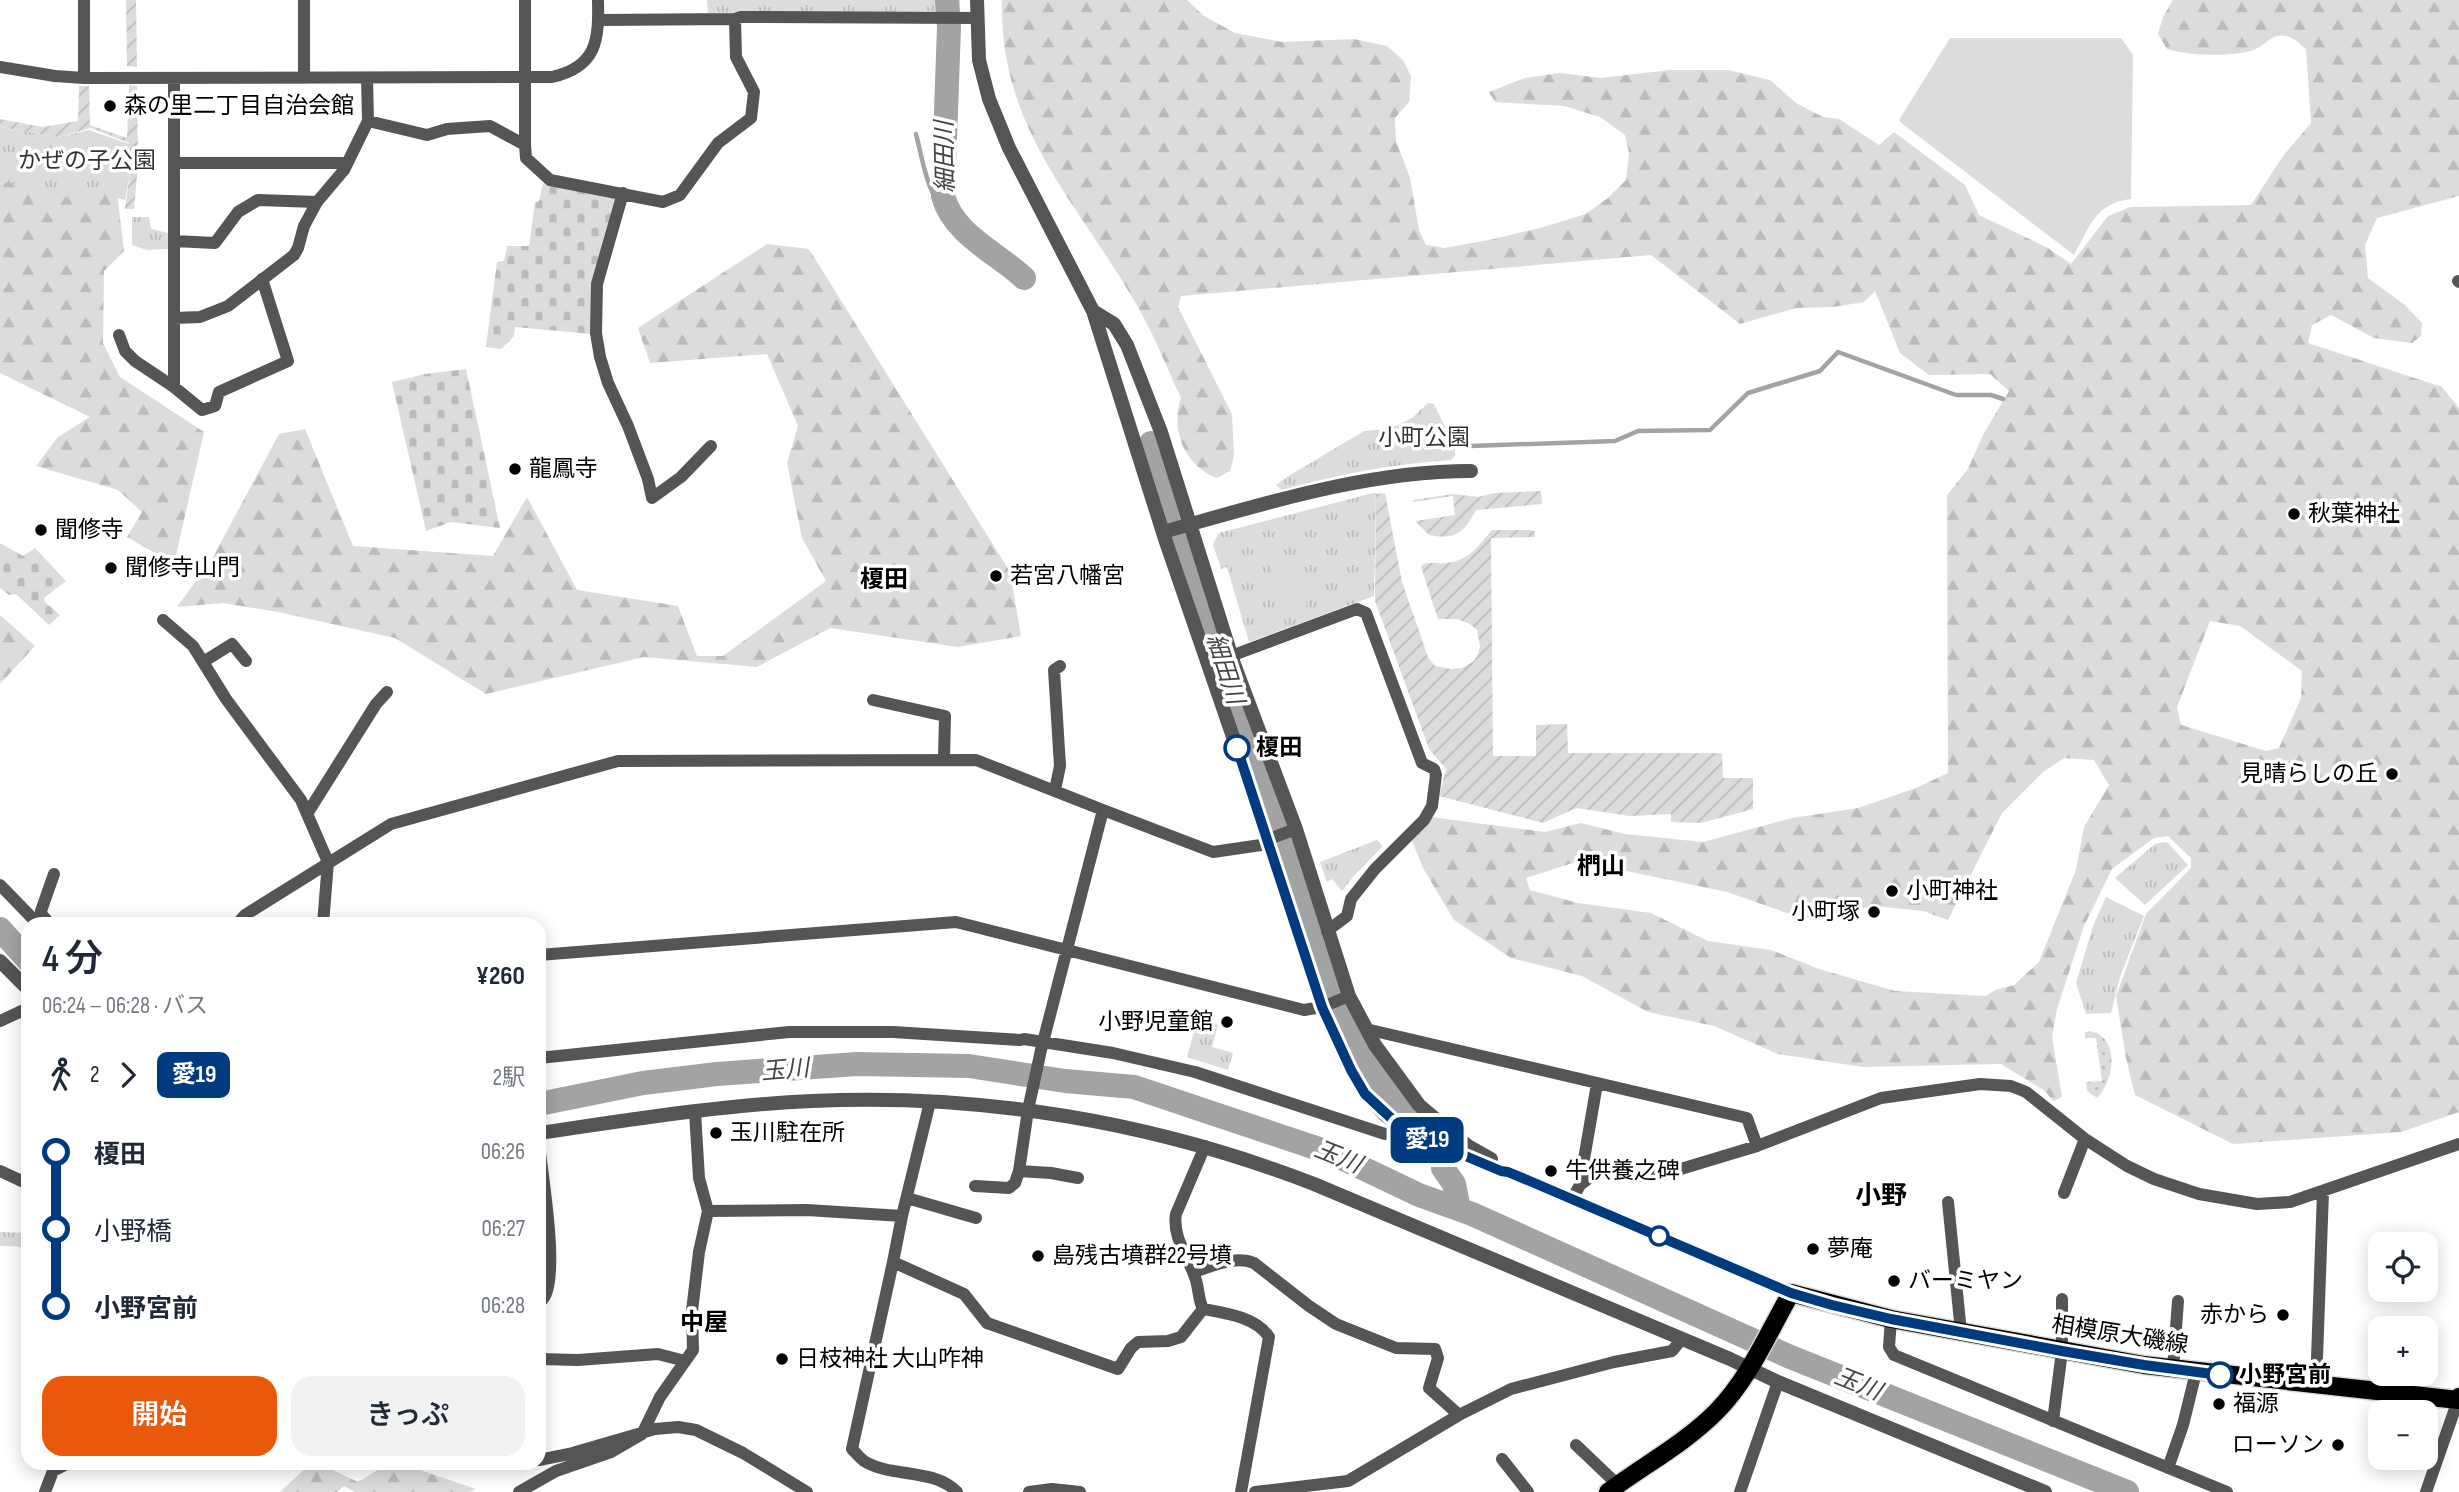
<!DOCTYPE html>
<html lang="ja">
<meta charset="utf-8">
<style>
:root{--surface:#fff;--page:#f2f2f3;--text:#1f2937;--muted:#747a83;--accent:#ea580c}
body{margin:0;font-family:"Sofia Sans Condensed","Noto Sans JP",sans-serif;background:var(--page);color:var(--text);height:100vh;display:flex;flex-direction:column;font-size:26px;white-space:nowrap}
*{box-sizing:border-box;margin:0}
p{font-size:23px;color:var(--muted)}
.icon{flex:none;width:38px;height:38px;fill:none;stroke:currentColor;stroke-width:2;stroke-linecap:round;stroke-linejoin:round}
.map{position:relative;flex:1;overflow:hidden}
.sheet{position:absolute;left:21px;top:917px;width:525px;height:553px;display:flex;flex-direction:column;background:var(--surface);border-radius:21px;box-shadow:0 4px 18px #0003}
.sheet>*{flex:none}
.badge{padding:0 14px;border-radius:10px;font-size:24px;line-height:46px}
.buttons{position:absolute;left:2368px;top:1232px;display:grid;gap:14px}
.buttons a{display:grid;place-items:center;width:70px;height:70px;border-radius:14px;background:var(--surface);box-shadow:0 4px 18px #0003;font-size:35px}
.map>.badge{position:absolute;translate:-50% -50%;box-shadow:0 0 0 4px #fff}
.legs{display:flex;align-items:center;gap:10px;height:77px;padding:0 21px;font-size:23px}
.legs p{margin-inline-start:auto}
.summary{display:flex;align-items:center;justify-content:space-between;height:119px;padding:0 21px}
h1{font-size:38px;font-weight:600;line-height:52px}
.button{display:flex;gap:14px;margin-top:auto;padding:14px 21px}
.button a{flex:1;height:80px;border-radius:21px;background:var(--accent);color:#fff;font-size:28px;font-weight:600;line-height:80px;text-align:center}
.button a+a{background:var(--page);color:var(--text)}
ul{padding:0 21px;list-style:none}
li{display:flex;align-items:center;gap:24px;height:77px;font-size:26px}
li i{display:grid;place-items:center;width:10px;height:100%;margin:0 9px;background:currentColor}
li i::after{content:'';width:18px;height:18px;margin:-9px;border:5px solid;border-radius:50%;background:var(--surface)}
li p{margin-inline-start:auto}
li:first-child i{background:linear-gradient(#0000 50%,currentColor 0)}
li:last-child i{background:linear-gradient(currentColor 50%,#0000 0)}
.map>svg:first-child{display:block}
.grass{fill:url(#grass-dots)}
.forest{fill:url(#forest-firs);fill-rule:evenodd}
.cemetery{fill:url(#cemetery-stones)}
.park{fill:url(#park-tufts)}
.garden{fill:url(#garden-furrows)}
.pitch{fill:#dcdcdc}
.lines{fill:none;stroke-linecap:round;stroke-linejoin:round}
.stream{stroke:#a3a3a3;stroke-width:4.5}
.river{stroke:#a3a3a3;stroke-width:24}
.primary-casing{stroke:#dbdbdb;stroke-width:21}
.minor{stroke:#555;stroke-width:12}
.tertiary{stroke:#555;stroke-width:14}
.primary{stroke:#000;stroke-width:18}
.line-1-casing{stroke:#fff;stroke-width:16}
.line-1{stroke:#003b80;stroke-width:10}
.poi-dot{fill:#000;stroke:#fff;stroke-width:2.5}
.stop-1-dot{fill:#fff;stroke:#003b80;stroke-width:3.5}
.labels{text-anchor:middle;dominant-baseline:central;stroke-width:7;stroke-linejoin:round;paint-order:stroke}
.poi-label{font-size:23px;fill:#000;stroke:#fff;text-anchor:start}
.park-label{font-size:23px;fill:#333;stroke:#fff}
.stop-label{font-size:23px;font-weight:bold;fill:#000;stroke:#fff;text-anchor:start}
.street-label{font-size:23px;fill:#000;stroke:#fff}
.water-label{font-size:24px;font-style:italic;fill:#444;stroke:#fff}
.neighbourhood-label{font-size:24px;font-weight:bold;fill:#000;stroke:#fff}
.quarter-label{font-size:26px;font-weight:bold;fill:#000;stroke:#fff}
</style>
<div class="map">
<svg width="2459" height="1492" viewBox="0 0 2459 1492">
<defs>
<pattern id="grass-dots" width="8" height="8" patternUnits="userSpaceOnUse" patternTransform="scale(1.75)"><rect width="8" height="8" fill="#dcdcdc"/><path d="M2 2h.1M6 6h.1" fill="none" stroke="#bbb" stroke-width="1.8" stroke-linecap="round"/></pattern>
<pattern id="forest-firs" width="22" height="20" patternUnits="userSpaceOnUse" patternTransform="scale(1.75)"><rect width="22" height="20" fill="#dcdcdc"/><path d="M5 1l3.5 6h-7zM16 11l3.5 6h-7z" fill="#bbb"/></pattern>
<pattern id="cemetery-stones" width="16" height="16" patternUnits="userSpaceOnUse" patternTransform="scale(1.75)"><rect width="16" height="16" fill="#dcdcdc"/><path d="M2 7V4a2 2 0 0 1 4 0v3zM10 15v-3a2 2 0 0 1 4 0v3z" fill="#bbb"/></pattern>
<pattern id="park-tufts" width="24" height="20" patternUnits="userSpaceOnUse" patternTransform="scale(1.75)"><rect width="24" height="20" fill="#dcdcdc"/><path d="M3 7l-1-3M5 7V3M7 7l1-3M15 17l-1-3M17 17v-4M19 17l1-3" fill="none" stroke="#bbb"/></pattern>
<pattern id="garden-furrows" width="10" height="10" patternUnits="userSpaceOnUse" patternTransform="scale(1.75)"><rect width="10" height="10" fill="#dcdcdc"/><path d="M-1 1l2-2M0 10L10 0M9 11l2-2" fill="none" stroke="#bbb"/></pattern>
</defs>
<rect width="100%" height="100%" fill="#fff"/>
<path class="grass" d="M 2088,1031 C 2122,1035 2114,1082 2097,1098 L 2087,1091 L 2086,1082 L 2102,1081 L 2096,1038 L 2085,1038 L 2085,1033 Z"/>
<path class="forest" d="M 1002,0 L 1187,0 L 1204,16 L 1235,33 L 1282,42 L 1354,39 L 1387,46 L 1403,60 L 1411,76 L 1409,102 L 1395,118 L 1396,141 L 1410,178 L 1419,230 L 1426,245 L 1444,248 L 1489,240 L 1540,228 L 1586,214 L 1609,197 L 1626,180 L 1629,153 L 1625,135 L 1600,117 L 1564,106 L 1495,102 L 1489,92 L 1525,78 L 1560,73 L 1601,78 L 1670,70 L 1728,70 L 1770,80 L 1796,103 L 1823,117 L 1839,119 L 1879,145 L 1894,132 L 1965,185 L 1979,215 L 2048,248 L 2071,264 L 2108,216 L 2130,207 L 2251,205 L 2283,156 L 2311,123 L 2306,49 C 2298,42 2289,33 2277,36 C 2269,38 2262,47 2254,50 C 2233,57 2189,56 2167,49 L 2158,34 L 2163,17 L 2173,0 L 2459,0 L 2459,196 L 2377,218 L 2365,245 L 2368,278 L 2405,305 L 2422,323 L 2421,336 L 2412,343 L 2374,338 L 2331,315 L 2312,325 L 2308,343 L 2442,387 L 2459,408 L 2459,1112 L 2401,1132 L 2233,1144 L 2135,1095 L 2126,1058 L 2116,996 L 2146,914 L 2191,868 L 2191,858 L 2168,836 L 2154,838 L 2112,869 L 2084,926 L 2057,1009 L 2052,1037 L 2062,1097 L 2053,1101 L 2045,1091 L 2001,1064 L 1863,1067 L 1778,1054 L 1714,1026 L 1648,1012 L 1582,976 L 1511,958 L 1454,920 L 1423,868 L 1412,841 L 1423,816 L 1545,832 L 1581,823 L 1625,834 L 1703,842 L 1792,818 L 1858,808 L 1916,788 L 1948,773 L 1947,495 L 1968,469 L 1983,435 L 2009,391 L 1990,374 L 1929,375 L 1900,353 L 1875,291 L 1864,302 L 1833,307 L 1796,308 L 1740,324 L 1651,255 L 1181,296 L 1178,307 L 1232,414 L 1234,456 L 1230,471 L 1217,478 C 1185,466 1170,430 1181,398 C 1166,366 1153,332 1135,302 C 1076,200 999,128 1002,0 ZM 2210,621 L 2240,626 L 2302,671 L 2301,698 L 2279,748 L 2266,751 L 2181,725 L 2177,707 ZM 2064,758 L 2094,760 L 2109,785 L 2084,827 L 2076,870 L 2039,962 L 2014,985 L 1995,990 L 1986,996 L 1895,991 L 1819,969 L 1771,950 L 1708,941 L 1651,913 L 1578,903 L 1530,890 L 1526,878 L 1579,861 L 1727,892 L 1804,919 L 1875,906 L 1923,911 L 1948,920 L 2002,813 L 2043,772 Z
M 0,145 L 114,167 L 124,251 L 104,271 L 103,343 L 120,377 L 204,432 L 174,564 L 127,537 L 142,512 L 118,490 L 36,466 L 58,437 L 90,417 L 0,373 Z
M 767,244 L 809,249 L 1010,572 L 1021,636 L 958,647 L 830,628 L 757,667 L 644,657 L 486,694 L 395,638 L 278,612 L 223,603 L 177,607 L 212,559 L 279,434 L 305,429 L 353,546 L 493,556 L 527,497 L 577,590 L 678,606 L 697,656 L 723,656 L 826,581 L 802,538 L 787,463 L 798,426 L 767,354 L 650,363 L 638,328 Z
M 0,615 L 35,646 L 0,684 Z
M 311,1463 L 318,1463 L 358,1482 L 389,1463 L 399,1463 L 476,1489 L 470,1492 L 355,1492 L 344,1486 L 337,1492 L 280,1492 Z"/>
<path class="cemetery" d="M 543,184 L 617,198 L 591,334 L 515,327 L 514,336 L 501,349 L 486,347 L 497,262 L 504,261 L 507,246 L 529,246 L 535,203 L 539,201 Z
M 466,369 L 500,528 L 451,522 L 426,531 L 392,382 L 425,374 Z
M 0,543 L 23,556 L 35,548 L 66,581 L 44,598 L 45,602 L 60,615 L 49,625 L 16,594 L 9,595 L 0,588 Z"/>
<path class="park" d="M 707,0 L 960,0 L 959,11 L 708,14 Z
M 0,127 L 58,137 L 89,130 L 129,144 L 130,173 L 125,200 C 98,192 91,190 64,198 L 53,191 L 0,181 Z
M 132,217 L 149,217 L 151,229 L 168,233 L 168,249 L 147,250 L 132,245 Z
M 1428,403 L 1434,404 L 1455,448 L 1455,456 L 1451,460 C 1392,464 1339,474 1282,490 L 1276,485 L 1287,477 L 1364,431 L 1390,429 L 1412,418 Z
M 1373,493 L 1376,493 L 1374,596 L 1249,642 L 1227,567 L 1221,569 L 1213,544 L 1219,533 Z
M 1377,840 L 1383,846 L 1353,877 L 1342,891 L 1332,879 L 1327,882 L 1320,862 Z
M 2163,842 L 2168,843 L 2188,865 L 2145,905 L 2115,878 L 2155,844 Z
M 2106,897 L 2144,916 L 2120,977 L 2111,1013 L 2086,1014 L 2076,983 L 2093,926 Z
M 1198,1017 L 1218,1025 L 1212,1047 L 1233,1053 L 1228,1070 L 1187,1057 Z
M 0,1232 L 26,1233 L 25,1247 L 0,1246 Z"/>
<path class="garden" d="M 126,0 L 136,0 L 137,67 L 127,66 Z
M 129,85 L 137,86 L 138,166 L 134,209 L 125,209 L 130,173 L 129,143 L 91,128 L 58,137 L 0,127 L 0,119 L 43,127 L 78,121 L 79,86 L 89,86 L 90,125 L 127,138 Z
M 1541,491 L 1542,504 L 1476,510 C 1463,533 1457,540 1429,535 L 1415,521 L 1455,515 L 1453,496 L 1413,502 L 1413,500 L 1453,494 L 1478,497 L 1494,493 Z
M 1385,493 L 1402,582 L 1428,657 L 1435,666 L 1451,669 L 1462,668 L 1474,661 L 1478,654 L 1480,646 L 1477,630 L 1470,624 L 1457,619 L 1438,619 L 1421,567 L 1423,564 C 1431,562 1438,564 1446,563 C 1469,561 1478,546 1492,530 L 1532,530 L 1535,532 L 1535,537 L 1491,538 L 1493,756 L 1536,756 L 1536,725 L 1567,724 L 1568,753 L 1722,753 L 1723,778 L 1753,778 L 1753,809 L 1701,823 L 1671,822 L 1671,814 L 1630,816 L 1576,808 L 1543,823 L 1439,796 L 1446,769 L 1429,749 L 1375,601 L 1376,494 Z"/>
<path class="pitch" d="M 1950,38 L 2121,38 L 2133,55 L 2131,199 C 2094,204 2091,225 2074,255 L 1900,122 L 1899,120 Z
M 1292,560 L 1307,606 L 1285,613 L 1271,567 Z"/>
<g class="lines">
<path class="stream" d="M 916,134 C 923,160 927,198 950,216
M 1470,446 L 1615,441 L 1638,431 L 1710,430 L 1748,393 L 1820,371 L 1838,352 L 1956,395 L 1991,395 L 2003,399"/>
<path class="river" d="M 947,0 L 949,27 L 943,196 C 954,235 996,252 1024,278
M 1151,443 L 1180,541 L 1332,994 L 1349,1031 L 1370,1068 L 1409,1118
M 0,929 L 28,960
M 539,1104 L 643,1083 L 717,1074 L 857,1064 L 969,1066 L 1065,1081 L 1134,1087 L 1331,1153 L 1419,1195 L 1472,1214 L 1788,1356 L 2127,1492
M 1443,1168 L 1454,1184 L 1459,1209"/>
<g class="primary-casing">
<path id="primary" d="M 1608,1492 C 1644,1465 1684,1444 1716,1412 C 1749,1379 1768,1333 1791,1293 L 1891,1319 L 2144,1365 L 2458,1400 L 2459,1397"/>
</g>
<path class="minor" d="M 84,0 L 84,78
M 304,0 L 304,78
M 598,20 L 735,19 L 741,17 L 976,18
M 0,67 L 55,76 L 84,78 L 552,77 C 597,67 599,40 598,0
M 174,78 L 174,387
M 368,121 L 427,135 L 447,129 L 490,126 L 525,145 L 526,158 L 550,180 L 663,202 L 680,195 L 718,143 L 751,118 L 754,92 L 736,57 L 735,19
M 525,145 L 525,0
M 175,163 L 346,163
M 623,193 L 597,284 L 596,333 L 600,357 L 608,383 L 628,426 L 648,479 L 652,498 L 681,477 L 711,446
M 174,241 L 215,243 L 238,212 L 258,200 L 317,202
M 2458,281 L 2459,282
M 174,318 L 200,317 L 228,306 L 294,255 L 298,248 L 304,226 L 317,202 L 344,170 L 368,121 L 367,78
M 119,335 L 125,351 L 135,361 L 174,387 L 202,410 L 215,406 L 219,392 L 288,361 L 262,279
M 163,620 L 193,646 L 226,699 L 301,800 L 328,862 L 323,924
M 1231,656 L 1357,609 L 1366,613 L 1422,763 L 1434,769 L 1436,775 L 1432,806 L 1424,820 L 1375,869 L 1351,899 L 1347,916 L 1327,931
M 203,662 L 232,644 L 246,661
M 1210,672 L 1234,664
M 873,700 L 945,716 L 944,759
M 1055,790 L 1060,766 L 1054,670 L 1060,666
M 307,814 L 376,704 L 387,692
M 0,885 L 38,924
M 50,924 L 42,915 L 41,911 L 54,874
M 237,924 L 245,915 L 391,824 L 618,761 L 976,760 L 1103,810
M 539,955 L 956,922 L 1304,1010 L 1322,1007 L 1349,996
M 0,1021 L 28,1008
M 1366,1029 L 1747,1118 L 1757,1146
M 539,1058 L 789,1032 L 893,1032 L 1020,1040 L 1024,1039 L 1113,1053 L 1195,1072 L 1385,1134 L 1404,1130 L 1426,1113
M 695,1112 L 699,1178 L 708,1211 L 807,1210 L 902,1216 L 930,1102
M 539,1145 C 542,1173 561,1283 542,1300
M 1205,1146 L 1176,1214 C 1172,1236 1188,1257 1195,1277 C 1199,1288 1198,1299 1203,1309 C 1225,1313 1256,1317 1269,1337 L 1241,1492
M 0,1171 L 28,1184
M 1019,1171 L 1028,1110 L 1041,1050 L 1103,810 L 1213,852 L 1261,845 L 1266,840 L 1296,829
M 1587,1178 L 1583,1165 L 1597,1084
M 975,1186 L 1009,1188 L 1015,1183 L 1019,1171 L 1051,1173 L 1078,1178
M 2064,1193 L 2085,1139
M 907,1198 L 976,1218
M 1572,1199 L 1580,1185 L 1596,1173 L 1609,1172 L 1633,1176 L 1661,1175 L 1757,1146 L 1881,1098 L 1980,1084 L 2011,1086 L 2026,1092 L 2085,1139 L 2127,1166 L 2154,1179 L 2199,1194 L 2257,1204 L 2290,1202 L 2459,1144
M 1948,1202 L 1961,1332
M 902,1216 L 893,1262 L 964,1294 L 987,1323 L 1118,1369 L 1131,1348 L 1138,1342 L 1168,1341 L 1181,1337 L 1203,1309
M 893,1262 L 852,1449 C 856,1453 860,1458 864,1461 C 891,1478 934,1468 957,1492
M 1194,1272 C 1213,1266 1235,1255 1254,1263 L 1309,1306 L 1336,1324 L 1396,1348 L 1435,1349 L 1438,1358 L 1429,1388 L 1459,1415
M 1891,1319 L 1889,1347 L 1894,1355 L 2227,1492
M 539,1359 L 578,1360 L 658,1354 L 685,1361
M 2173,1369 L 2178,1301
M 2316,1386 L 2323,1192
M 2053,1421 L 2062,1351 L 2062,1299
M 1576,1445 L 1618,1485
M 1502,1459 L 1528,1492
M 539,1460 L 569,1454 L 655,1429 L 678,1427 L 696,1430 L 743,1453 L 807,1492
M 2168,1468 L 2183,1425 L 2196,1372
M 45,1492 L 53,1471 L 69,1463
M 519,1492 L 556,1471 L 611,1452 L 642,1434 L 660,1397 L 693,1350 L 692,1311 L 699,1252 L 708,1211
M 1029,1492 L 1052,1489 L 1080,1492
M 1255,1492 L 1348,1481 L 1459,1415 L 1511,1389 L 1614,1362 L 1672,1351 L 1681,1340
M 1740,1492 L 1778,1382
M 2426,1492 L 2458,1400"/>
<path class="tertiary" d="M 977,0 L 979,60 L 989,99 L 1009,148 L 1093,311 L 1165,539 L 1254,798 L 1322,1007 L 1351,1070 L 1365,1094 L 1384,1114 L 1404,1130 L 1501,1171 L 1508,1172 L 1791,1293
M 1093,311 L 1114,324 L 1127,345 L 1161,432 L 1234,664 L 1296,829 L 1349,996 L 1375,1045 L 1419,1105 L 1468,1146 L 1491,1159
M 1163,532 C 1263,504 1366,471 1471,471
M 0,961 L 28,989
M 539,1133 C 629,1120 721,1105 812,1101 C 983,1093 1154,1122 1314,1184 L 1730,1359 L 1778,1382 L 2045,1492"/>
<use href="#primary" class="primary"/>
</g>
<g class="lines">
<g class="line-1-casing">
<path id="line-1" d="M 1237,748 L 1322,1007 L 1351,1070 L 1365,1094 L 1404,1130 L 1501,1171 L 1508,1172 L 1532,1182 L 1791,1293 L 1832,1305 L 1891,1319 L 2062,1351 L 2144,1365 L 2220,1375"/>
</g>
<use href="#line-1" class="line-1"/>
</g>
<g class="poi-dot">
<circle cx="110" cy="106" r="7"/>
<circle cx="515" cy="469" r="7"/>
<circle cx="2294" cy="514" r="7"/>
<circle cx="41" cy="530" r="7"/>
<circle cx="111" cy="568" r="7"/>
<circle cx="996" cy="576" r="7"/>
<circle cx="2392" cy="774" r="7"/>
<circle cx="1892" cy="891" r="7"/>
<circle cx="1874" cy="912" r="7"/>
<circle cx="1227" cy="1022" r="7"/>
<circle cx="716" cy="1133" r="7"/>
<circle cx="1551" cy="1171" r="7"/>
<circle cx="1813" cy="1249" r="7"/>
<circle cx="1038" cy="1256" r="7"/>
<circle cx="1894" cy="1281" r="7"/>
<circle cx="2283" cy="1315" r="7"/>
<circle cx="782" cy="1359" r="7"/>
<circle cx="2219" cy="1404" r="7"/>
<circle cx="2338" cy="1445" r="7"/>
</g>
<g class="stop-1-dot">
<circle cx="1237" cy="748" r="12"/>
<circle cx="1659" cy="1236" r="9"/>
<circle cx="2220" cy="1375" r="12"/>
</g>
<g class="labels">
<g class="poi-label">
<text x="124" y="106">森の里二丁目自治会館</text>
<text x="529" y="469">龍鳳寺</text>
<text x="2308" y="514">秋葉神社</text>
<text x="55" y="530">聞修寺</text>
<text x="125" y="568">聞修寺山門</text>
<text x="1010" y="576">若宮八幡宮</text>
<text x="2378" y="774" text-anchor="end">見晴らしの丘</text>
<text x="1906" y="891">小町神社</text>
<text x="1860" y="912" text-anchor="end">小町塚</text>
<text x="1213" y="1022" text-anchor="end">小野児童館</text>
<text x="730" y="1133">玉川駐在所</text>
<text x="1565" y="1171">牛供養之碑</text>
<text x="1827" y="1249">夢庵</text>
<text x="1052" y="1256">島残古墳群22号墳</text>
<text x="1908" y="1281">バーミヤン</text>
<text x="2269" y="1315" text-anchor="end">赤から</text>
<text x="796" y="1359">日枝神社 大山咋神</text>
<text x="2233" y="1404">福源</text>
<text x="2324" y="1445" text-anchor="end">ローソン</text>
</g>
<g class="park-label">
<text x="87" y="161">かぜの子公園</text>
<text x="1424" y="438">小町公園</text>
</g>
<g class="stop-label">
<text x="1256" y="748">榎田</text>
<text x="2239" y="1375">小野宮前</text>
</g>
<g class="street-label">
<text transform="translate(2120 1335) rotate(9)">相模原大磯線</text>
</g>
<g class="water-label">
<text transform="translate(945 157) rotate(-91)">細田川</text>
<text transform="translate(1225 669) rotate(72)">細田川</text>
<text transform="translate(785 1070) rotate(-5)">玉川</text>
<text transform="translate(1338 1157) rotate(22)">玉川</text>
<text transform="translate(1858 1384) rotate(22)">玉川</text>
</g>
<g class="neighbourhood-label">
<text x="884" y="579">榎田</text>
<text x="1601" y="866">椚山</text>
<text x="704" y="1322">中屋</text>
</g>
<g class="quarter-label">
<text x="1881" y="1196">小野</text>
</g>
</g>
</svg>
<div class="buttons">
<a><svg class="icon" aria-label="locate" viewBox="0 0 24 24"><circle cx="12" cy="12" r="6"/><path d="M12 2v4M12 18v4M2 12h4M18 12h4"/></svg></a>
<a>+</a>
<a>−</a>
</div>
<b class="badge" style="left:1427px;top:1140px;background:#003b80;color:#fff">愛19</b>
<section class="sheet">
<div class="summary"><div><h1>4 分</h1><p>06:24 – 06:28 · バス</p></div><b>¥260</b></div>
<div class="legs"><svg class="icon" aria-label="walk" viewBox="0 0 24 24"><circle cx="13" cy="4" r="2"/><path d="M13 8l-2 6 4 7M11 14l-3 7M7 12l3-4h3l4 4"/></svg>2<svg class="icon" aria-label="forward" viewBox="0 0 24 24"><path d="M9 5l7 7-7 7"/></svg><b class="badge" style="background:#003b80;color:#fff">愛19</b><p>2駅</p></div>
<ul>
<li><i style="color:#003b80"></i><b>榎田</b><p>06:26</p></li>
<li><i style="color:#003b80"></i><span>小野橋</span><p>06:27</p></li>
<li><i style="color:#003b80"></i><b>小野宮前</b><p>06:28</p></li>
</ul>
<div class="button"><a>開始</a><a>きっぷ</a></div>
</section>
</div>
